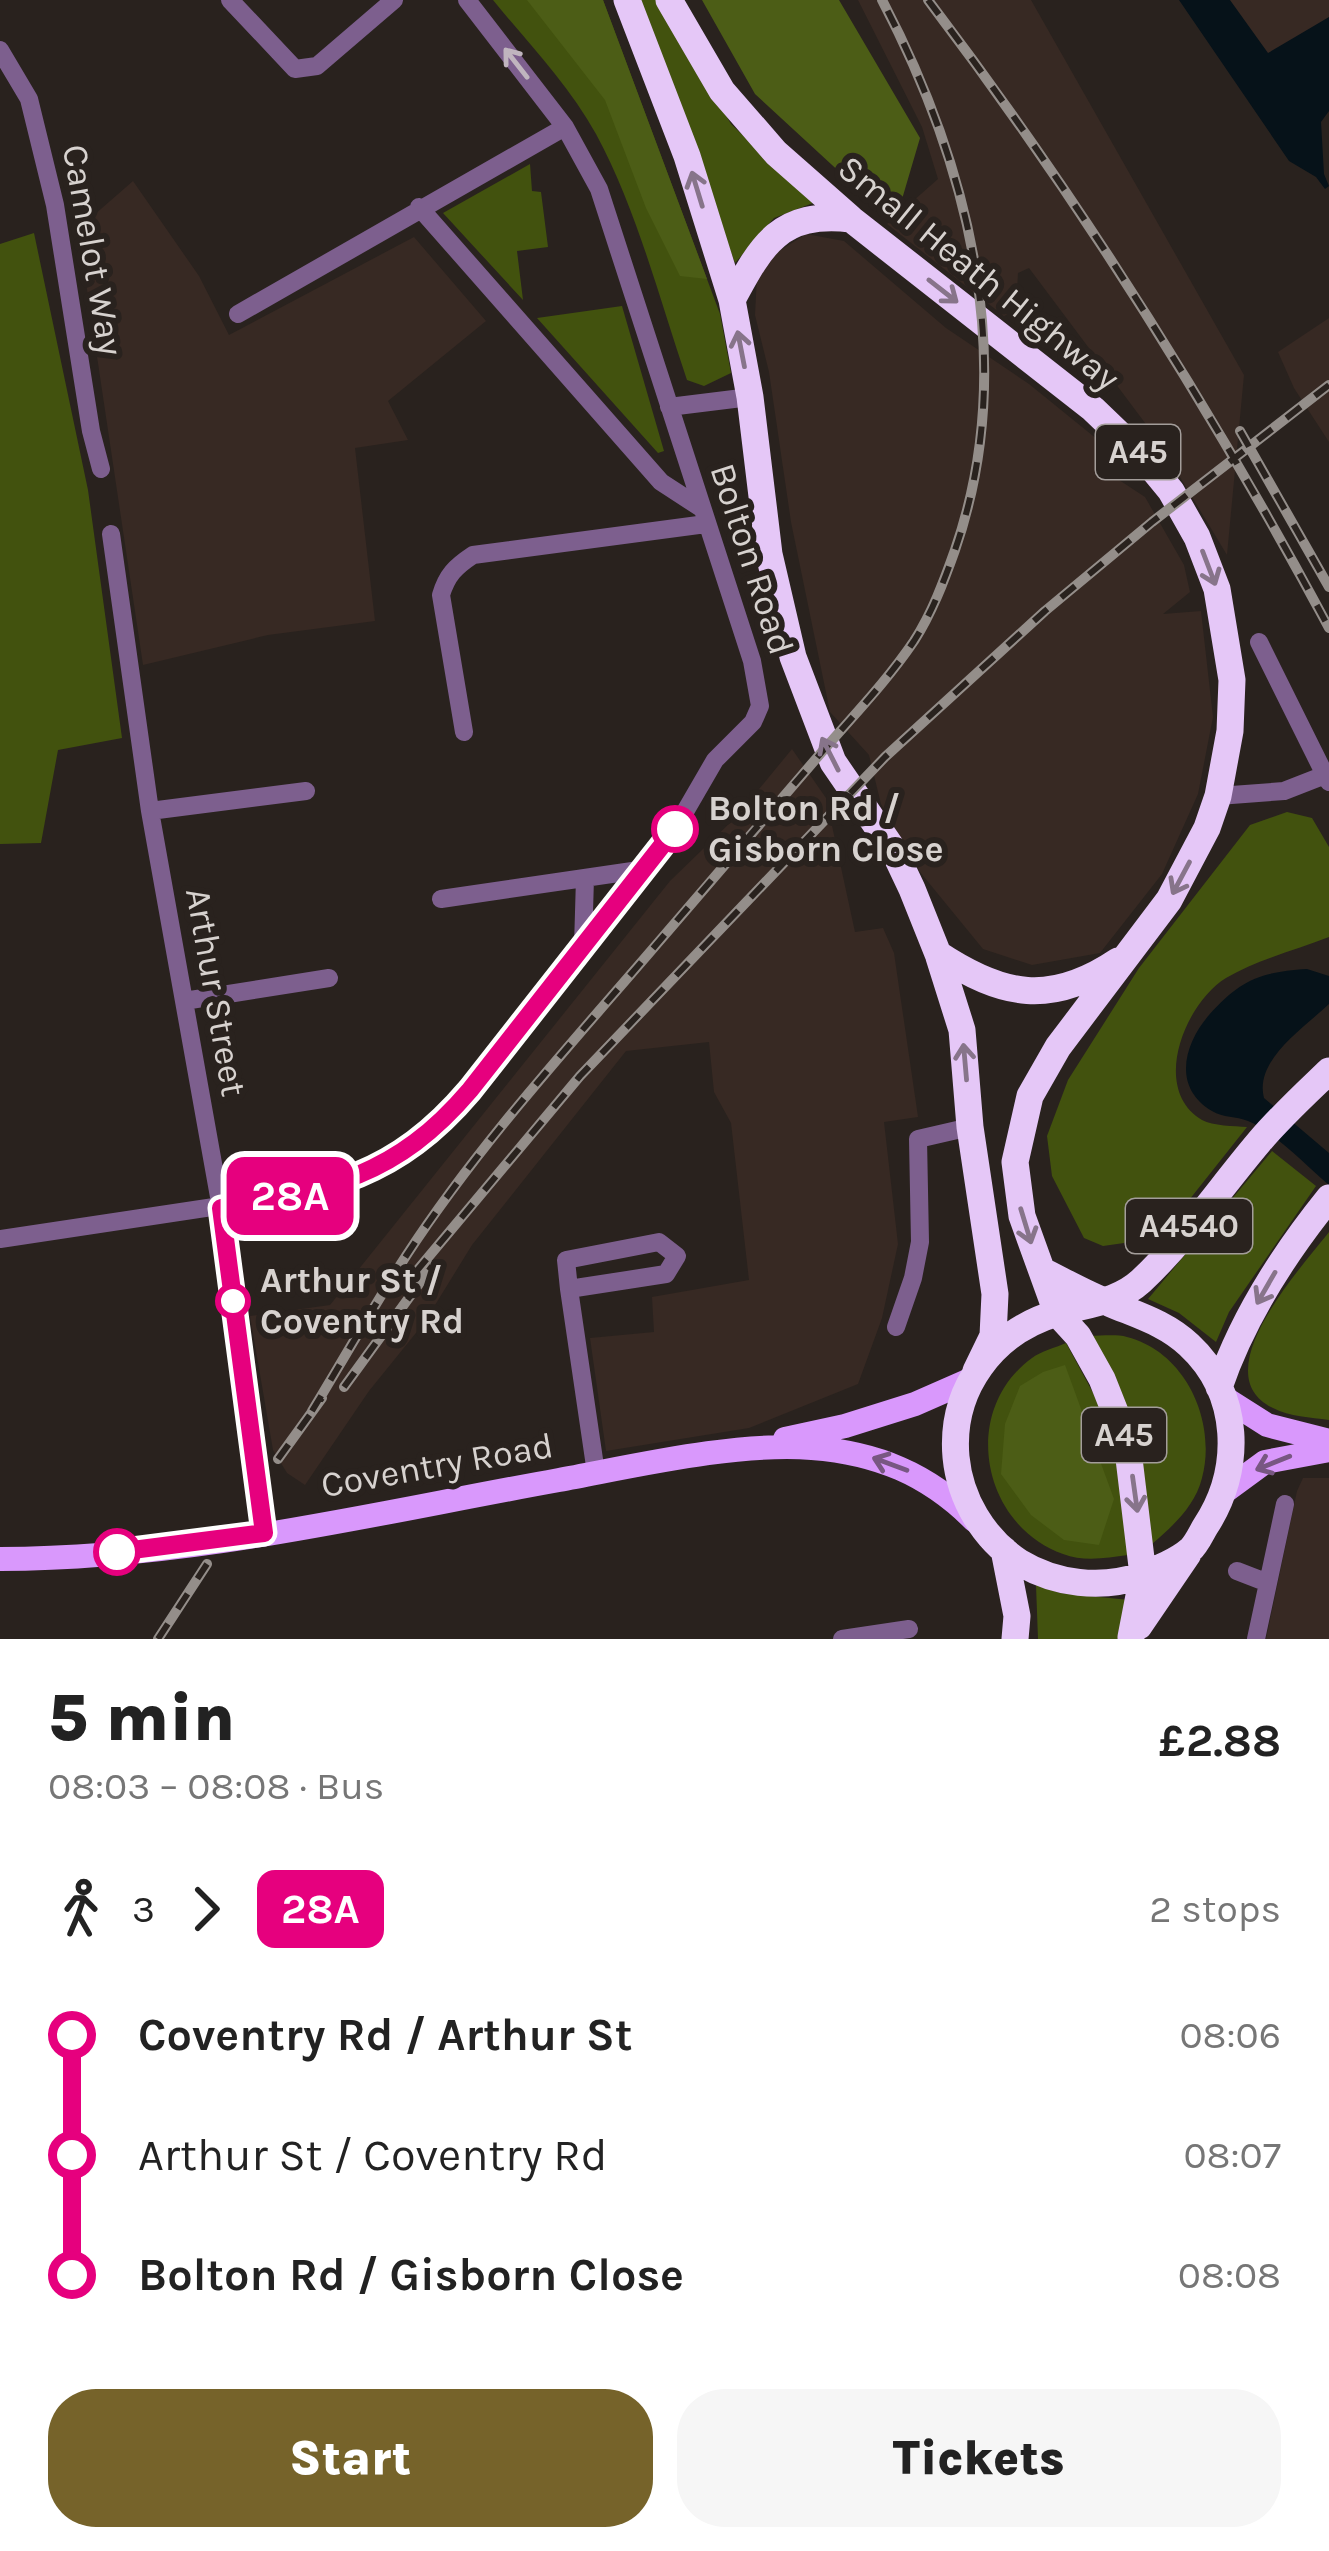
<!DOCTYPE html>
<meta charset="utf-8">
<style>
:root{--surface:#fff;--page:#f6f6f6;--text:#222;--muted:#767676;--accent:#76632a}
body{margin:0;font-family:Karla,sans-serif;background:var(--page);color:var(--text);height:100vh;display:flex;flex-direction:column;font-size:45px;white-space:nowrap}
*{box-sizing:border-box;margin:0}
p{font-size:39px;color:var(--muted)}
.icon{flex:none;width:66px;height:66px;fill:none;stroke:currentColor;stroke-width:2;stroke-linecap:round;stroke-linejoin:round}
.map{position:relative;height:1639px;overflow:hidden}
.drawer{display:flex;flex-direction:column;background:var(--surface);flex:1}
.drawer>*{flex:none}
.badge{padding:0 24px;border-radius:18px;font-size:42px;line-height:78px}
.map>.badge{position:absolute;translate:-50% -50%;box-shadow:0 0 0 6px #fff}
.legs{display:flex;align-items:center;gap:18px;height:132px;padding:0 48px;font-size:39px}
.legs p{margin-inline-start:auto}
.head{display:flex;align-items:center;justify-content:space-between;height:204px;padding:0 48px}
h1{font-size:66px;font-weight:800;line-height:90px}
.primary-button{display:flex;gap:24px;margin-top:auto;padding:24px 48px}
.primary-button a{flex:1;height:138px;border-radius:48px;background:var(--accent);color:#fff;font-size:48px;font-weight:800;line-height:138px;text-align:center}
.primary-button a+a{background:var(--page);color:var(--text)}
ul{padding:0 48px;list-style:none}
li{display:flex;align-items:center;gap:42px;height:120px;font-size:45px}
li i{display:grid;place-items:center;width:18px;height:100%;margin:0 15px;background:currentColor}
li i::after{content:'';width:30px;height:30px;margin:-15px;border:9px solid;border-radius:50%;background:var(--surface)}
li p{margin-inline-start:auto}
li:first-child i{background:linear-gradient(#0000 50%,currentColor 0)}
li:last-child i{background:linear-gradient(currentColor 50%,#0000 0)}
.map>svg:first-child{display:block}
.built{fill:#372923}
.green{fill:#42520e}
.forest{fill:#4c5d16}
.water{fill:#061219}
.lines{fill:none;stroke-linecap:round;stroke-linejoin:round}
.minor{stroke:#7d5f8e;stroke-width:18}
.major{stroke:#d998fc;stroke-width:24}
.highway{stroke:#e5c7f7;stroke-width:27}
.rail-casing{stroke:#948e8a;stroke-width:10}
.rail{stroke:#29221e;stroke-width:6;stroke-dasharray:18;stroke-linecap:butt}
.oneway{stroke:#c0b5bf}
.oneway2{stroke:#87748a}
.oneway3{stroke:#785782}
.line-1-casing{stroke:#fff;stroke-width:27}
.line-1{stroke:#e6007e;stroke-width:18}
.stop-1-dot{fill:#fff;stroke:#e6007e;stroke-width:6}
.labels{text-anchor:middle;dominant-baseline:central;stroke-width:12;stroke-linejoin:round;paint-order:stroke}
.shield{fill:#29221e;stroke:#a39d9a;stroke-width:3}
.shield-label{font-size:33px;font-weight:bold;fill:#d7d2cf}
.street-label{font-size:36px;fill:#d7d2cf;stroke:#29221e}
.stop-label{font-size:36px;font-weight:bold;fill:#d7d2cf;stroke:#29221e;text-anchor:start}
</style>
<div class="map">
<svg width="1329" height="1639" viewBox="0 0 1329 1639">
<rect width="100%" height="100%" fill="#29221e"/>
<path class="built" d="M 858,0 L 1031,0 L 1244,375 L 1227,555 L 1157,439 L 1029,268 L 1018,273 L 1016,310 L 1004,316 L 887,224 L 938,179 L 922,127 Z
M 1221,0 L 1329,0 L 1329,36 L 1269,71 Z
M 133,181 L 199,276 L 229,335 L 414,237 L 486,321 L 388,401 L 408,440 L 355,448 L 375,621 L 268,635 L 143,665 L 78,229 Z
M 806,234 L 844,241 L 946,328 L 1029,384 L 1103,444 L 1127,468 L 1116,478 L 1145,497 L 1184,565 L 1190,592 L 1163,614 L 1201,611 L 1213,717 L 1198,794 L 1162,874 L 1100,953 L 1032,965 L 983,949 L 920,872 L 881,804 L 869,755 L 830,712 L 791,522 L 769,372 L 755,315 L 757,276 L 773,255 Z
M 1329,318 L 1329,442 L 1294,388 L 1278,352 Z
M 792,749 L 826,798 L 855,932 L 883,928 L 894,953 L 918,1117 L 884,1122 L 898,1244 L 882,1318 L 858,1384 L 749,1428 L 606,1451 L 590,1338 L 654,1332 L 652,1297 L 749,1280 L 731,1123 L 714,1092 L 709,1042 L 626,1051 L 472,1245 L 424,1323 L 369,1391 L 305,1485 L 287,1473 L 273,1450 L 250,1316 L 330,1305 L 670,881 L 736,817 Z
M 1303,1478 L 1329,1478 L 1329,1639 L 1266,1639 L 1297,1491 Z"/>
<path class="green" d="M 493,0 L 603,0 L 720,314 L 731,373 L 704,386 L 687,380 C 659,298 637,210 596,134 C 569,85 528,43 493,0 Z
M 637,0 L 656,0 L 731,124 L 813,203 L 774,218 L 735,263 Z
M 530,164 L 532,191 L 541,192 L 548,247 L 517,251 L 523,300 L 443,213 Z
M 34,233 L 88,490 L 122,738 L 58,750 L 41,843 L 0,844 L 0,244 Z
M 622,306 L 664,451 L 658,453 L 537,318 Z
M 1287,812 L 1312,818 L 1329,847 L 1329,937 C 1296,950 1256,960 1226,978 C 1185,1003 1150,1089 1202,1120 C 1213,1126 1234,1126 1247,1127 L 1174,1219 L 1124,1243 L 1103,1246 L 1084,1238 L 1052,1176 L 1047,1136 L 1068,1080 L 1139,968 L 1250,825 Z
M 1272,1151 L 1316,1186 L 1229,1312 L 1216,1342 L 1179,1313 L 1148,1299 Z
M 1329,1232 L 1329,1420 C 1310,1417 1290,1417 1273,1408 C 1202,1374 1302,1267 1329,1232 Z
M 1090,1336 C 1101,1336 1116,1334 1127,1337 C 1186,1352 1217,1422 1202,1478 C 1195,1506 1173,1526 1152,1544 L 1140,1455 Z
M 1066,1343 L 1105,1415 L 1119,1466 L 1128,1555 C 1106,1558 1084,1562 1063,1554 C 981,1525 960,1410 1032,1358 C 1041,1351 1055,1348 1066,1343 Z
M 1036,1585 L 1060,1593 L 1129,1600 L 1121,1639 L 1038,1639 Z"/>
<path class="forest" d="M 527,0 L 603,0 L 707,279 L 680,276 L 646,208 L 605,100 Z
M 702,0 L 839,0 L 920,138 L 895,223 L 755,94 Z
M 1065,1365 L 1114,1499 L 1099,1545 L 1064,1540 L 1031,1515 L 1001,1474 L 1005,1424 L 1020,1386 L 1043,1372 Z"/>
<path class="water" d="M 1179,0 L 1230,0 L 1268,53 L 1329,17 L 1329,111 L 1321,122 L 1324,174 L 1329,186 L 1325,189 L 1316,177 L 1289,161 Z
M 1307,969 L 1329,976 L 1329,1004 C 1304,1028 1254,1060 1264,1098 L 1329,1153 L 1329,1185 C 1308,1167 1273,1131 1248,1121 C 1236,1116 1223,1118 1212,1111 C 1172,1087 1184,1044 1209,1015 C 1240,980 1260,972 1307,969 Z"/>
<g class="lines">
<path class="minor" d="M 230,0 L 295,69 L 317,66 L 394,0
M 0,50 L 29,99 L 55,205 L 91,431 L 101,469
M 419,207 L 661,482 L 701,508
M 238,314 L 565,127
M 669,407 L 750,397
M 111,534 L 150,811 L 221,1208 L 264,1533
M 1259,642 L 1325,775
M 464,732 L 441,595 C 447,575 455,567 473,555 L 706,524
M 1218,796 L 1284,791 L 1325,775 L 1329,782
M 150,811 L 306,791
M 441,899 L 646,869
M 583,946 L 585,878
M 184,1001 L 329,978
M 0,1239 L 306,1193 L 364,1175 L 410,1149 L 447,1116 L 646,869 L 675,829 L 715,760 L 753,722 L 760,706 L 752,661 L 599,189 L 565,127 L 467,0
M 569,1289 L 666,1274 L 677,1256 L 659,1242 L 566,1260 L 569,1289 L 596,1473
M 896,1327 L 913,1278 L 920,1242 L 918,1139 L 970,1127
M 1237,1571 L 1268,1583
M 842,1639 L 909,1629
M 1256,1639 L 1285,1504"/>
<path class="major" d="M 1223,1397 L 1267,1425 L 1329,1441
M 785,1439 L 845,1426 L 915,1404 L 972,1379
M 1224,1492 L 1265,1462 L 1329,1450
M 0,1559 C 188,1559 375,1513 559,1480 C 635,1466 736,1442 812,1448 C 877,1453 928,1474 974,1520"/>
<path class="highway" d="M 627,0 L 687,156 L 732,300 L 750,397 L 769,554 L 793,657 L 833,762 L 894,851 L 912,889 L 938,954 L 962,1030 L 970,1127 L 995,1294 L 993,1336 L 976,1371
M 669,0 L 722,91 L 776,153 L 851,219 L 1093,409 L 1143,457 L 1171,491 L 1197,537 L 1217,589 L 1232,680 L 1230,731 L 1218,796 L 1207,828 L 1169,900 L 1058,1047 L 1030,1096 L 1015,1162 L 1022,1216 L 1057,1313 L 1078,1336 L 1102,1379 L 1127,1442 L 1143,1575 L 1131,1637
M 732,300 C 762,244 780,211 851,219
M 938,954 C 1003,997 1051,1006 1118,961
M 1043,1271 C 1065,1282 1086,1294 1109,1303 C 1137,1315 1166,1323 1189,1345 C 1241,1393 1243,1470 1205,1527 C 1201,1534 1196,1545 1190,1550 C 1179,1560 1156,1570 1142,1575 C 1102,1590 1055,1584 1019,1562 C 983,1538 960,1499 956,1457 C 950,1389 993,1332 1057,1313 C 1086,1304 1117,1303 1141,1281 C 1185,1240 1220,1188 1259,1142 C 1280,1117 1305,1094 1329,1071
M 1219,1387 C 1243,1317 1283,1255 1329,1198
M 1004,1550 L 1017,1616 L 1015,1639
M 1139,1626 L 1188,1554"/>
<g class="rail-casing">
<path id="rail" d="M 928,0 C 1079,199 1211,408 1329,628
M 1240,431 L 1329,587
M 415,1273 L 580,1076 L 885,757 L 1045,611 L 1152,522 L 1329,385
M 344,1387 L 432,1266
M 312,1411 C 343,1360 373,1307 406,1256 C 475,1150 562,1054 644,959 C 703,890 762,821 821,753 C 853,716 887,681 914,641 C 932,613 944,581 955,550 C 1019,365 970,168 882,0
M 278,1459 L 322,1398
M 158,1639 L 207,1564"/>
</g>
<use href="#rail" class="rail"/>
</g>
<defs><path id="oneway-shaft" d="M-6 0H5M1.5-3L5.5 0L1.5 3" fill="none" stroke-width="1.6" stroke-linecap="round" stroke-linejoin="round" transform="scale(3)"/></defs>
<use class="oneway" href="#oneway-shaft" transform="translate(516 63) rotate(-128)"/>
<g class="oneway2">
<use href="#oneway-shaft" transform="translate(697 189) rotate(-107)"/>
<use href="#oneway-shaft" transform="translate(943 291) rotate(38)"/>
<use href="#oneway-shaft" transform="translate(741 349) rotate(-101)"/>
<use href="#oneway-shaft" transform="translate(1209 568) rotate(69)"/>
<use href="#oneway-shaft" transform="translate(830 754) rotate(-117)"/>
<use href="#oneway-shaft" transform="translate(1181 878) rotate(118)"/>
<use href="#oneway-shaft" transform="translate(965 1062) rotate(-95)"/>
<use href="#oneway-shaft" transform="translate(1026 1226) rotate(73)"/>
<use href="#oneway-shaft" transform="translate(1266 1288) rotate(120)"/>
<use href="#oneway-shaft" transform="translate(1135 1494) rotate(82)"/>
</g>
<g class="oneway3">
<use href="#oneway-shaft" transform="translate(1273 1463) rotate(158)"/>
<use href="#oneway-shaft" transform="translate(890 1464) rotate(-160)"/>
</g>
<g class="lines">
<g class="line-1-casing">
<path id="line-1" d="M 117,1552 L 264,1533 L 221,1208 C 329,1189 395,1178 470,1090 L 675,829"/>
</g>
<use href="#line-1" class="line-1"/>
</g>
<g class="stop-1-dot">
<circle cx="675" cy="829" r="21"/>
<circle cx="233" cy="1301" r="15"/>
<circle cx="117" cy="1552" r="21"/>
</g>
<g class="labels">
<g class="shield">
<rect x="1096" y="425" width="84" height="54" rx="9"/>
<rect x="1126" y="1199" width="126" height="54" rx="9"/>
<rect x="1082" y="1408" width="84" height="54" rx="9"/>
</g>
<g class="shield-label">
<text x="1138" y="452">A45</text>
<text x="1189" y="1226">A4540</text>
<text x="1124" y="1435">A45</text>
</g>
<g class="street-label">
<text transform="translate(93 250) rotate(80)">Camelot Way</text>
<text transform="translate(979 273) rotate(39)">Small Heath Highway</text>
<text transform="translate(752 559) rotate(72)">Bolton Road</text>
<text transform="translate(216 992) rotate(80)">Arthur Street</text>
<text transform="translate(437 1465) rotate(-10)">Coventry Road</text>
</g>
<g class="stop-label">
<text x="708" y="808">Bolton Rd /<tspan x="708" dy="41">Gisborn Close</tspan></text>
<text x="260" y="1280">Arthur St /<tspan x="260" dy="41">Coventry Rd</tspan></text>
</g>
</g>
</svg>
<b class="badge" style="left:290px;top:1196px;background:#e6007e;color:#fff">28A</b>
</div>
<section class="drawer">
<div class="head"><div><h1>5 min</h1><p>08:03 – 08:08 · Bus</p></div><b>£2.88</b></div>
<div class="legs"><svg class="icon" aria-label="walk" viewBox="0 0 24 24"><circle cx="13" cy="4" r="2"/><path d="M13 8l-2 6 4 7M11 14l-3 7M7 12l3-4h3l4 4"/></svg>3<svg class="icon" aria-label="forward" viewBox="0 0 24 24"><path d="M9 5l7 7-7 7"/></svg><b class="badge" style="background:#e6007e;color:#fff">28A</b><p>2 stops</p></div>
<ul>
<li><i style="color:#e6007e"></i><b>Coventry Rd / Arthur St</b><p>08:06</p></li>
<li><i style="color:#e6007e"></i><span>Arthur St / Coventry Rd</span><p>08:07</p></li>
<li><i style="color:#e6007e"></i><b>Bolton Rd / Gisborn Close</b><p>08:08</p></li>
</ul>
<div class="primary-button"><a>Start</a><a>Tickets</a></div>
</section>
